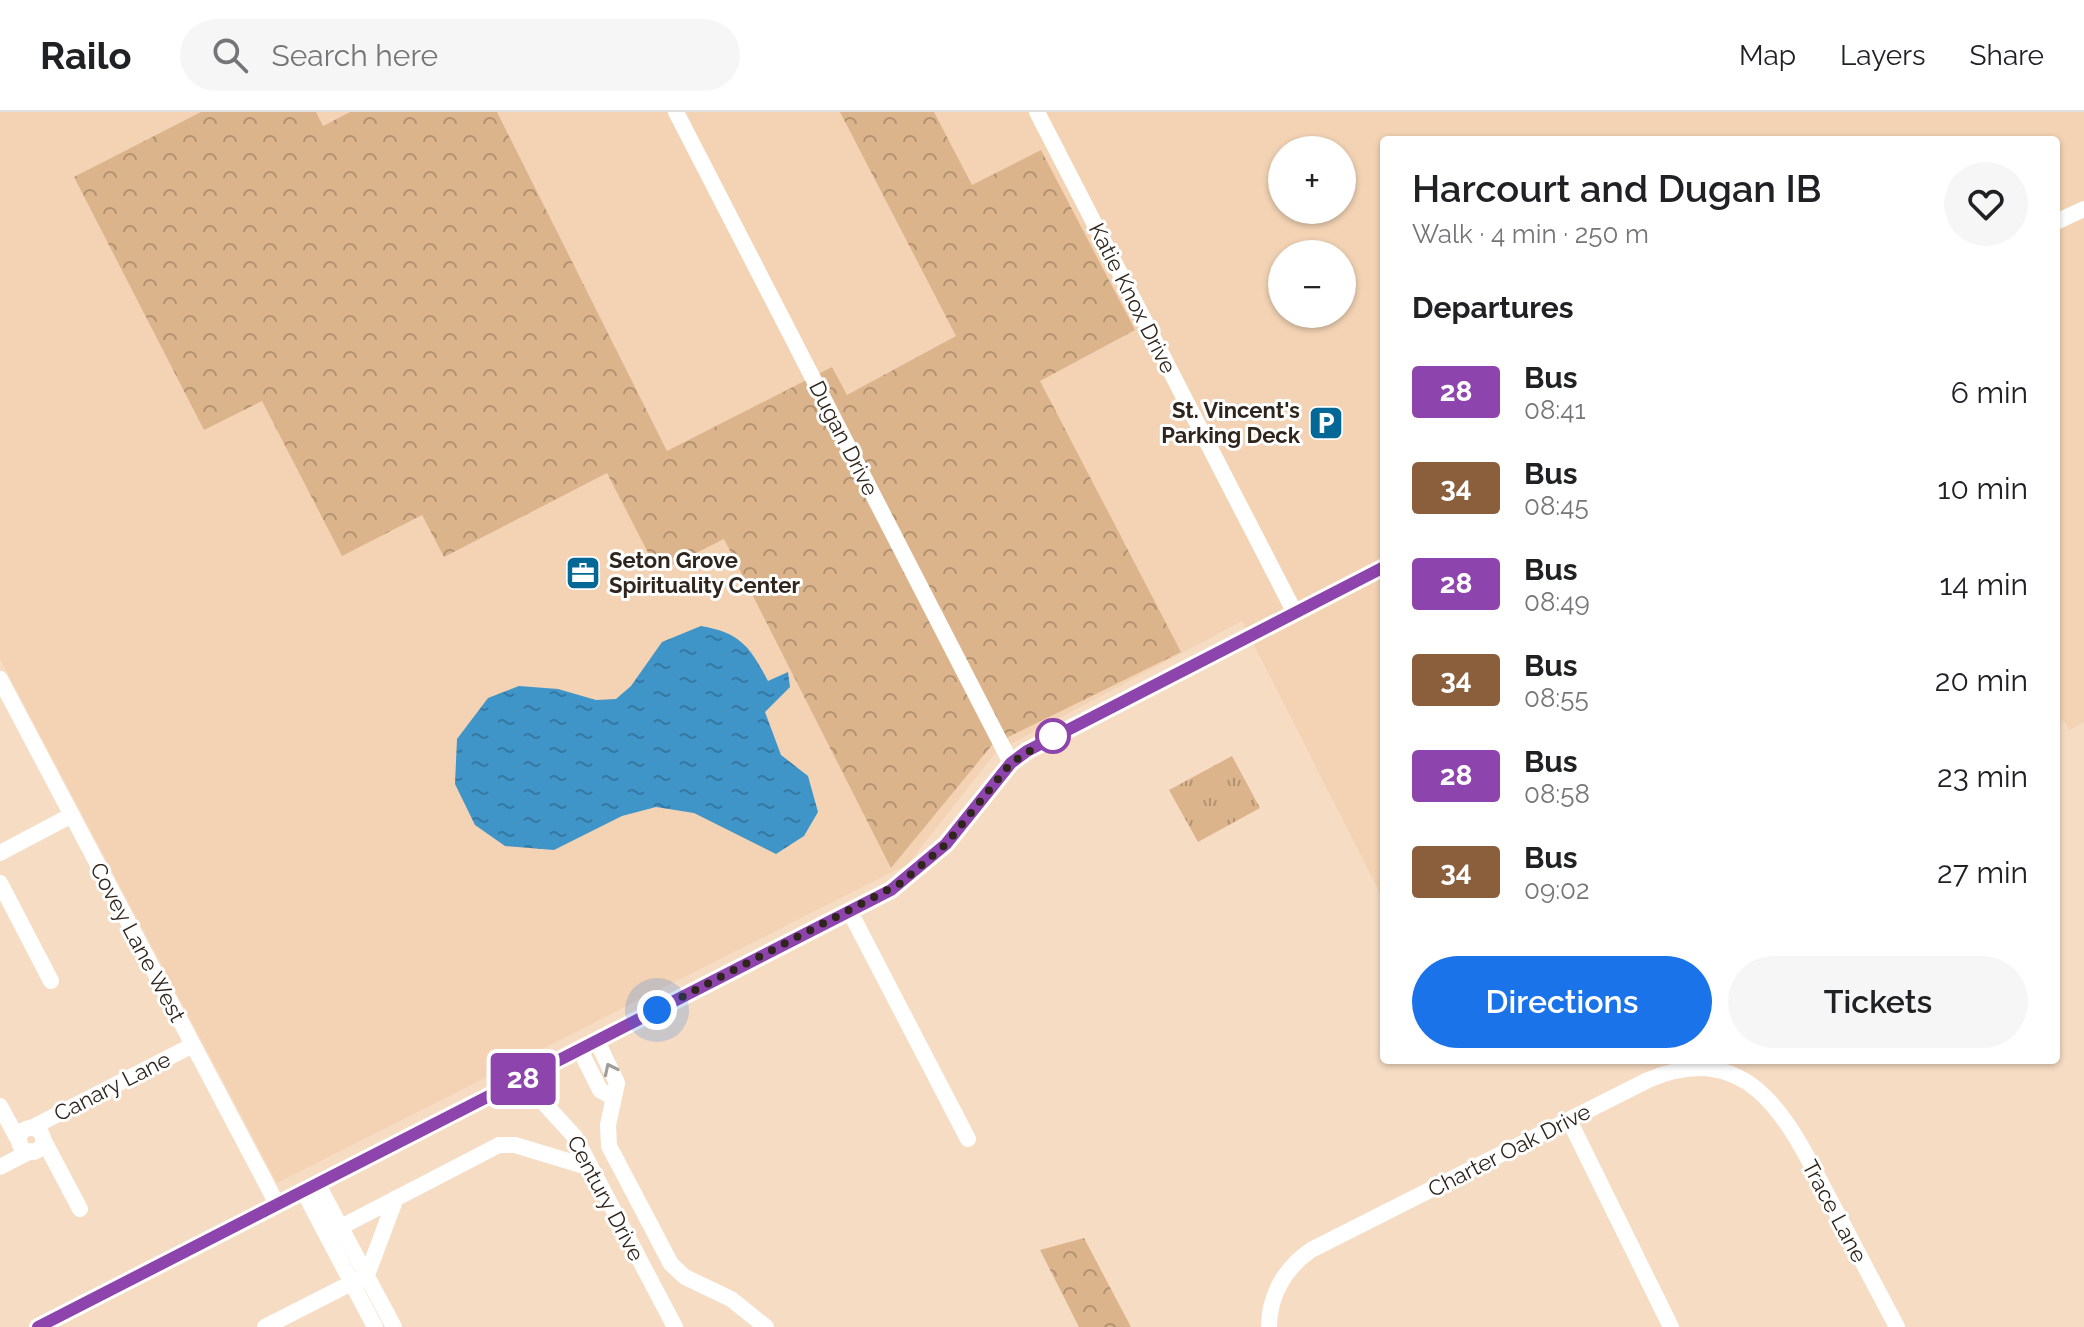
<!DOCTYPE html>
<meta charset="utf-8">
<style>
:root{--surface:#fff;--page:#f6f6f6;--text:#202124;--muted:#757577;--line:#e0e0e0;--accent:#1a73e8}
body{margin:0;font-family:Raleway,sans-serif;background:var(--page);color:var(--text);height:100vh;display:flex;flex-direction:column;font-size:30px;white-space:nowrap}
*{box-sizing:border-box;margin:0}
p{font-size:26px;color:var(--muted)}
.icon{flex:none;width:44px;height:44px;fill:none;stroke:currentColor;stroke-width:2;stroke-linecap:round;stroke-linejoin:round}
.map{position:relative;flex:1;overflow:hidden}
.drawer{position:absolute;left:1380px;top:24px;width:680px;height:928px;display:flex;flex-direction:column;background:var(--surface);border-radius:8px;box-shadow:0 2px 6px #0004}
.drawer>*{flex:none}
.badge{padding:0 16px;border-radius:6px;font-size:28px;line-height:52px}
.controls{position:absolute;left:1268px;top:24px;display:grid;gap:16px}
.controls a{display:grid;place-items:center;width:88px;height:88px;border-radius:50%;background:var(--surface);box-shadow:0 2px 6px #0004;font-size:40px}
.you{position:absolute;width:40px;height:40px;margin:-20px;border:6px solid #fff;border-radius:50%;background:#1a73e8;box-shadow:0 0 0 12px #1a73e833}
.map>.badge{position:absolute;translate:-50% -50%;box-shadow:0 0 0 4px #fff}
h2{padding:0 32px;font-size:30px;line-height:72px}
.round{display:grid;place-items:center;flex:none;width:84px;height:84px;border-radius:42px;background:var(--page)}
.head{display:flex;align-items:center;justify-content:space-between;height:136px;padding:0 32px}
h1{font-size:38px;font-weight:600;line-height:60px}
.primary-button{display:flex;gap:16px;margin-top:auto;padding:16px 32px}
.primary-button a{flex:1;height:92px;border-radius:48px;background:var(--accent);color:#fff;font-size:32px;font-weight:600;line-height:92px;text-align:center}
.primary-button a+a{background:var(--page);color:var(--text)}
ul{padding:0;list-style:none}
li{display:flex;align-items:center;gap:24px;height:96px;padding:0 32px}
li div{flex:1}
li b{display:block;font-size:30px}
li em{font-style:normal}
li .badge{min-width:88px;font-weight:700;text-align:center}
header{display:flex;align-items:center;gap:48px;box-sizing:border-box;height:112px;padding:0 40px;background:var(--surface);border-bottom:2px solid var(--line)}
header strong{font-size:38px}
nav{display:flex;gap:44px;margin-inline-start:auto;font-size:28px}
.search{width:560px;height:72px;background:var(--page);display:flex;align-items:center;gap:20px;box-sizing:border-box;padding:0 28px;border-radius:44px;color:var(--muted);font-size:30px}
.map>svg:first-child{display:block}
.built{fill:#f3d3b4;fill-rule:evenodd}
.forest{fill:url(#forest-crowns)}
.park{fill:url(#park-tufts)}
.water{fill:url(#water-ripples)}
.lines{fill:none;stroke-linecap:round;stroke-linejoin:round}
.minor{stroke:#fff;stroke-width:16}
.oneway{stroke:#a19d99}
.line-casing{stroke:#fff;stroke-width:18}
.line{stroke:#8e44ad;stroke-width:12}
.walk{stroke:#2f251c;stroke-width:8;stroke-dasharray:0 14.4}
.stop-dot{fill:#fff;stroke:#8e44ad;stroke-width:4}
.labels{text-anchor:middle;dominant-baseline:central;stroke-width:6;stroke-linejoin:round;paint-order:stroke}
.street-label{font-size:22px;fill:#2f251c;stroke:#fff}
.poi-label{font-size:22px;font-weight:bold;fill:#2f251c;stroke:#fff;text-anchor:end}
</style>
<header>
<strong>Railo</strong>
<div class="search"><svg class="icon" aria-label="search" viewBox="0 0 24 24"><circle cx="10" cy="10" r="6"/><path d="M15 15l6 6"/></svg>Search here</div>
<nav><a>Map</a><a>Layers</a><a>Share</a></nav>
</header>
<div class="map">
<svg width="2084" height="1215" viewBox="0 0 2084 1215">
<defs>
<pattern id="forest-crowns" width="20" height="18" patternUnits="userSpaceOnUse" patternTransform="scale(2)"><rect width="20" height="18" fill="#dcb48c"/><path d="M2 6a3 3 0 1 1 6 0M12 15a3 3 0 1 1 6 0" fill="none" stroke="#b39272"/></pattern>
<pattern id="park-tufts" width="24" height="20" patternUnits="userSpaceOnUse" patternTransform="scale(2)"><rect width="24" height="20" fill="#dcb48c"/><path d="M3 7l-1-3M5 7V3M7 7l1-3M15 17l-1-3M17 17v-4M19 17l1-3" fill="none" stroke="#b39272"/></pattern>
<pattern id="water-ripples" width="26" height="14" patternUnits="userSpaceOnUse" patternTransform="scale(2)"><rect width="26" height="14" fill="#3f95c8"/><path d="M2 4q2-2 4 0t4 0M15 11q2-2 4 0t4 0" fill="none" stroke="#3579a2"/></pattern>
</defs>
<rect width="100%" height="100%" fill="#f6dcc3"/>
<path class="built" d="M 0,0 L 2084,0 L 2084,610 L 2069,618 L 2064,608 L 2056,612 L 2056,28 L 1384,28 L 1384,789 L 1242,509 L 996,640 L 908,752 L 277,1071 L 0,547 ZM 1282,38 L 1342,38 L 1342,98 L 1282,98 ZM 1282,142 L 1342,142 L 1342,202 L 1282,202 Z"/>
<path class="forest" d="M 201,0 L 316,0 L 323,14 L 350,0 L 497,0 L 667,339 L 832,255 L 847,283 L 956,224 L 840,0 L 934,0 L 972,73 L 1041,38 L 1135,218 L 1040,269 L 1181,540 L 992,633 L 891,756 L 724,427 L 658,460 L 607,361 L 444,445 L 422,403 L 342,444 L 262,289 L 204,318 L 74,65 Z
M 1084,1126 L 1131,1215 L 1079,1215 L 1040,1138 Z"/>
<path class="park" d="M 1232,644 L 1260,696 L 1198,730 L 1169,678 Z"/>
<path class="water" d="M 701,514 C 741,521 750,535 768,569 L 788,560 L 790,575 L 765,600 L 781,643 L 808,664 L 818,700 L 804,724 L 776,742 L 694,701 L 656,695 L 622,704 L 554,738 L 505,734 L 475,713 L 455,672 L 457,627 L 488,586 L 519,574 L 558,577 L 596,588 L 616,587 L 631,574 L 662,530 Z"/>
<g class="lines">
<path class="minor" d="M 676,0 L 1011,651
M 1037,0 L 1295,501
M 2056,110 L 2084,97
M 0,567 L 277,1092
M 0,741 L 72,703
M 0,771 L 51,869
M 850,800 L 968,1027
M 597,929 L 617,971 L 608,1013 L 609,1034 L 671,1152 L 685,1165 L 731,1187 L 766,1215
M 580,938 L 600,978 L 614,986
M 522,967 L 575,1025 L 675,1215
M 0,994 L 20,1031
M 1569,1008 L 1671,1215
M 31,1016 L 193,933
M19 1028a12 12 0 1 1 24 0a12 12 0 1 1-24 0Z
M 43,1027 L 80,1097
M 0,1055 L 31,1039
M 317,1071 L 394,1215
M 303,1078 L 375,1215
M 341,1115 L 499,1033 L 515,1033 L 591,1056
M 38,1215 L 891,778 L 946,732 L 1011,651 L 1027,639 L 1384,455
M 265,1215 L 367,1163 L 396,1086
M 1269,1215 C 1269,1183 1285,1156 1311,1138 L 1648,968 C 1754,923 1791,1015 1831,1090 C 1853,1132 1875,1173 1897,1215"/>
</g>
<defs><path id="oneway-chevron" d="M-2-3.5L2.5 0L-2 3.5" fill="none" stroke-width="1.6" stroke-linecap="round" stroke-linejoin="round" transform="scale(2)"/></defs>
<use class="oneway" href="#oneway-chevron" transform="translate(610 957) rotate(-116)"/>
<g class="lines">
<g class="line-casing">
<path id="line" d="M 38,1215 L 891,778 L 946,732 L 1011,651 L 1027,639 L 1384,455"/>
</g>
<use href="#line" class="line"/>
<path class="walk" d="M 657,898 L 901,771 L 946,732 L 1011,651 L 1053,624"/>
</g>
<defs>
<g id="parking-square" transform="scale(1.8)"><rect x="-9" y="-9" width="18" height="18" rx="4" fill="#046896" stroke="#fff"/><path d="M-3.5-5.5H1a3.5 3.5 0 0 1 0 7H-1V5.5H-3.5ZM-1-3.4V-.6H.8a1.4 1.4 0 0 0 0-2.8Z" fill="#fff"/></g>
<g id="office-square" transform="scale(1.8)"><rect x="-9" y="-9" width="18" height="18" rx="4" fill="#046896" stroke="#fff"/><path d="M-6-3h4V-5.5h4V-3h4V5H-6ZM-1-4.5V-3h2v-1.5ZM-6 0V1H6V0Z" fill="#fff"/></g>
</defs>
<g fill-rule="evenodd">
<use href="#parking-square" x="1326" y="311"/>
<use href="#office-square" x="583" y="461"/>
</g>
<circle class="stop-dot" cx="1053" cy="624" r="16"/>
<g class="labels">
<g class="street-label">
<text transform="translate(1133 186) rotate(63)">Katie Knox Drive</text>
<text transform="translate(844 326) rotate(63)">Dugan Drive</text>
<text transform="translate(138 830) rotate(62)">Covey Lane West</text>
<text transform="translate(112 974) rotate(-27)">Canary Lane</text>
<text transform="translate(1509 1038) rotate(-27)">Charter Oak Drive</text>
<text transform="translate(606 1086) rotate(62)">Century Drive</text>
<text transform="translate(1835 1099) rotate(62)">Trace Lane</text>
</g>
<g class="poi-label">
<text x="1300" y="298">St. Vincent's<tspan x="1300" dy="25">Parking Deck</tspan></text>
<text x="609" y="448" text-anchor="start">Seton Grove<tspan x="609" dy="25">Spirituality Center</tspan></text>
</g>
</g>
</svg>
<div class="controls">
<a>+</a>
<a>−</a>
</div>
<div class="you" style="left:657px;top:898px"></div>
<b class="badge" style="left:523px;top:967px;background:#8e44ad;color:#fff">28</b>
<section class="drawer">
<div class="head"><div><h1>Harcourt and Dugan IB</h1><p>Walk · 4 min · 250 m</p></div><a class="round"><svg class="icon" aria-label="heart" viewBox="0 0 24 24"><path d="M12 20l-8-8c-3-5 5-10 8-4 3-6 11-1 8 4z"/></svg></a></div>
<h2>Departures</h2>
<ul>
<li><span class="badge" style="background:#8e44ad;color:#fff">28</span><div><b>Bus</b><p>08:41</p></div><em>6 min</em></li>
<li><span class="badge" style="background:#8b5e3c;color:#fff">34</span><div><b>Bus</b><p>08:45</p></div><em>10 min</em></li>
<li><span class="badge" style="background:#8e44ad;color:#fff">28</span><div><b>Bus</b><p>08:49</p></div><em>14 min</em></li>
<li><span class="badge" style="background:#8b5e3c;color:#fff">34</span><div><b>Bus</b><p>08:55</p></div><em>20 min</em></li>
<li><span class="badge" style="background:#8e44ad;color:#fff">28</span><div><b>Bus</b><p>08:58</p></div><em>23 min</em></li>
<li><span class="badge" style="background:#8b5e3c;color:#fff">34</span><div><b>Bus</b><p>09:02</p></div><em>27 min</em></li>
</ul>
<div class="primary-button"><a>Directions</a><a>Tickets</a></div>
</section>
</div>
